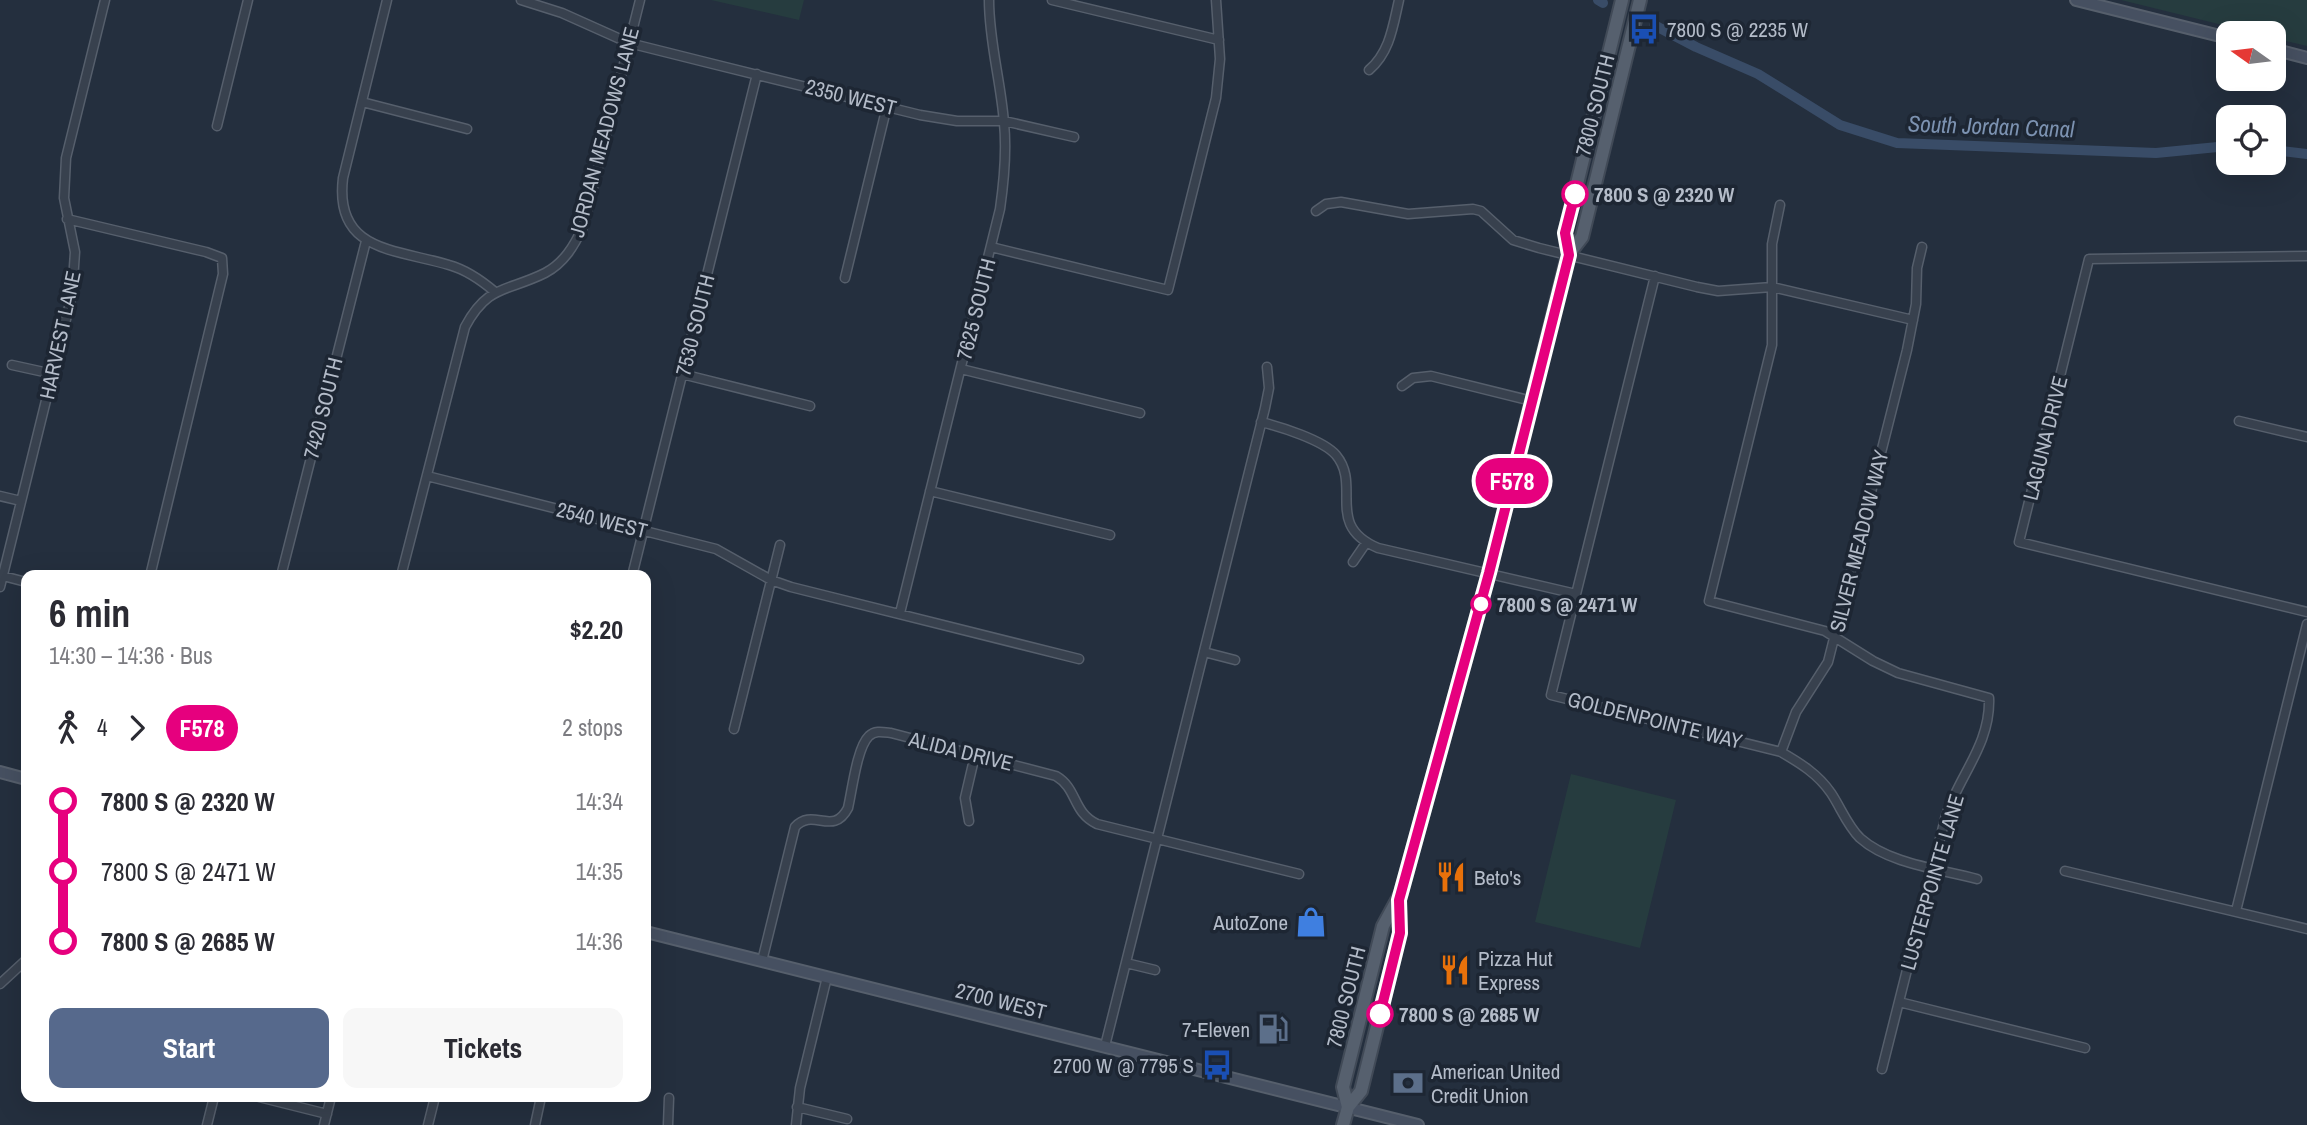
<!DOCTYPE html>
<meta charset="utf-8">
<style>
:root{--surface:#fff;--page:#f7f7f7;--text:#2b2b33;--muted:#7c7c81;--accent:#56698c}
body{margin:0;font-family:"Archivo Narrow",sans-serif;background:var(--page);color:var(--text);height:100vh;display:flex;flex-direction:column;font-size:26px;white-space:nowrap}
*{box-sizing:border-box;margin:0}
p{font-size:23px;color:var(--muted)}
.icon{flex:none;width:38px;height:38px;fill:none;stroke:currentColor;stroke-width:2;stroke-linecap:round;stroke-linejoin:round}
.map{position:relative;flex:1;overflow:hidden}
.sheet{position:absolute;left:21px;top:570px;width:630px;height:532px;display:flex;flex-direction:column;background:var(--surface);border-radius:14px;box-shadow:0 7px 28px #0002}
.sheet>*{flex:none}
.badge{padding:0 14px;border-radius:23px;font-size:24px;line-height:46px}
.needle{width:46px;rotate:284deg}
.tools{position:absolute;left:2216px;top:21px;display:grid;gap:14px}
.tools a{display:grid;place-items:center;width:70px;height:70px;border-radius:14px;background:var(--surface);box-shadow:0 7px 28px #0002;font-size:35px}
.map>.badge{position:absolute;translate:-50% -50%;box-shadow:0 0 0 4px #fff}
.legs{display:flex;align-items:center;gap:10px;height:77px;padding:0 28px;font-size:23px}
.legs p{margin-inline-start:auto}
.head{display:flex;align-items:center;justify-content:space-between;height:119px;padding:0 28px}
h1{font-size:38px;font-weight:700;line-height:52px}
.primary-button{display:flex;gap:14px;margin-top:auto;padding:14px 28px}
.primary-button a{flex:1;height:80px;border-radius:14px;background:var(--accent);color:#fff;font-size:28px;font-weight:700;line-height:80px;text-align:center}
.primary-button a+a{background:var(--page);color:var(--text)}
ul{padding:0 28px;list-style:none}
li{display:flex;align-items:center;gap:24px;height:70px;font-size:26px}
li i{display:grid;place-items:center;width:10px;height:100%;margin:0 9px;background:currentColor}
li i::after{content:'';width:18px;height:18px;margin:-9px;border:5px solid;border-radius:50%;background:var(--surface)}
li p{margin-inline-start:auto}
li:first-child i{background:linear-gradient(#0000 50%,currentColor 0)}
li:last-child i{background:linear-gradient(currentColor 50%,#0000 0)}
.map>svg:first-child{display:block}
.green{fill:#263c3f}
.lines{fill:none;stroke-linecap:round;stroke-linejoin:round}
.canal{stroke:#394c67;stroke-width:10}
.street-casing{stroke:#565f6c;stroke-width:11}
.secondary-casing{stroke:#565f6c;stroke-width:14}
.primary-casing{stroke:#414a57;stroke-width:16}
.street{stroke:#38414e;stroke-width:8}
.secondary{stroke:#465061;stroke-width:10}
.primary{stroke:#56606e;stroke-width:12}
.line-1-casing{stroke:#fff;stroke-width:16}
.line-1{stroke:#e6007e;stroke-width:10}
.stop-1-dot{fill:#fff;stroke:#e6007e;stroke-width:3.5}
.labels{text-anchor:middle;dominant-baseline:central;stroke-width:7;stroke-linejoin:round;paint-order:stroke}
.poi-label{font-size:21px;fill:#b4bcc9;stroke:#1d2633;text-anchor:start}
.street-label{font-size:21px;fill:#b4bcc9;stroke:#1d2633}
.stop-label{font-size:21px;font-weight:bold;fill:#b4bcc9;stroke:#1d2633;text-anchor:start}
.water-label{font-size:23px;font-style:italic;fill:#7c92b1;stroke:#1d2633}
</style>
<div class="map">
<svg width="2307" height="1125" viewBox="0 0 2307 1125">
<rect width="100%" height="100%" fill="#242f3e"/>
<path class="green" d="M 711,0 L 804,0 L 799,20 Z
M 2121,0 L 2307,0 L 2307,46 L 2273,38 L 2273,33 L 2255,33 Z
M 1571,774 L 1676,800 L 1640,948 L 1535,922 Z"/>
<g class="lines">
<path class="canal" d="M 1598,0 L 1603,3
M 1654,25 L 1696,47 L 1758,74 L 1840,125 L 1897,143 L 2156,153 L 2228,146
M 2273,150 L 2307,154"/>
<g class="street-casing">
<path id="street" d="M 387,0 L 343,178 C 334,252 396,249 449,265 C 467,270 481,280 495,292
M 521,0 L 562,13 L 629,43 L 705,62 L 920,115 L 957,121 L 1004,121 L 1074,137
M 1052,0 L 1219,40
M 1369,70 C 1390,52 1393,26 1399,0
M 362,102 L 467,129
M 217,126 L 248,0
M 1780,205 L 1772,244 L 1772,345 L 1709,601 L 1825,631 L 1873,661 L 1898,673 L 1989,698 C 1991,745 1957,778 1945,819 L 1882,1069
M 1316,211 L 1326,204 L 1341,202 L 1408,214 L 1473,209 L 1481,211 L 1513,240 L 1539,248 L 1697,287 L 1718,291 L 1772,287 L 1913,320
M 67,219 L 206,252 L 222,258 L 223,274 L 150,576
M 991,247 L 1168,290 L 1216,98 L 1220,59 L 1216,0
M 2307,256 L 2089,259 L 2019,542 L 2307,612
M 1655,276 L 1551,695 L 1781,752 C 1800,763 1818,774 1831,793 C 1841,808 1847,825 1860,838 C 1889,864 1940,869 1977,879
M 845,278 L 887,106
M 12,365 L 53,374
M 961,369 L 1140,413
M 682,374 L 810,406
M 1402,386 L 1413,378 L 1431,376 L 1532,401
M 2239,421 L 2307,437
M 1261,422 C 1281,427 1323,440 1336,455 C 1362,486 1324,525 1378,548 L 1576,594
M 427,476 L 716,549 L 771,580 L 791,587 L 1079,659
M 930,491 L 1110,535
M 0,496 L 21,501
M 1353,562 L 1366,543
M 3,576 L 26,582
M 281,576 L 366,241
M 401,576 L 465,327 C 488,284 507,292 545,273 C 564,263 574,246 583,227 L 640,0
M 632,576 L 757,74
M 0,587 L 72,295 L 75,252 L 64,198 L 66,158 L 105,0
M 900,613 L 1000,209 C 1004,181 1007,152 1004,123 C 1001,82 989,42 989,0
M 1204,652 L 1235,660
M 734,729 L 780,545
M 1781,752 L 1796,712 L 1828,662 L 1907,350 L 1916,304 L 1917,268 L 1922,247
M 969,821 L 965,798 L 975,755
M 2065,871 L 2307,929
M 2236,911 L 2307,624
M 762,961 L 795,827 C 813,807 833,837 848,808 C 852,791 857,747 869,736 C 875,730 883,732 891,733 L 1056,776 C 1078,789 1072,812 1097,824 L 1299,874
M 1126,963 L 1155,970
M 0,984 L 26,960
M 1899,1002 L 2085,1048
M 1105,1046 L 1265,408 L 1269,388 L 1267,367
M 259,1097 L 327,1114
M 797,1107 L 847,1119
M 207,1125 L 214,1097
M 324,1125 L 331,1097
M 428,1125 L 435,1097
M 535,1125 L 541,1097
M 668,1125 L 669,1098
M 796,1125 L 800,1088 L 827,977"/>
</g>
<g class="secondary-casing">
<path id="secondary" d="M 2076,0 L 2228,38
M 2273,49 L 2307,58
M 0,772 L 26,779
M 646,932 L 1418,1125"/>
</g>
<g class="primary-casing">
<path id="primary" d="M 1568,255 L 1565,233 L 1622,0
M 1348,1107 L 1343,1087 L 1383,926 L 1401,893 L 1489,573 L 1568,255 L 1582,237 L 1640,0
M 1343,1125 L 1348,1107 L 1361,1091 L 1400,933 L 1399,901"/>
</g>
<use href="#street" class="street"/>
<use href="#secondary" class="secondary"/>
<use href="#primary" class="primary"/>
</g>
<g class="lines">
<g class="line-1-casing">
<path id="line-1" d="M 1380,1014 L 1400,933 L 1399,900 L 1489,573 L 1569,255 L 1565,233 L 1575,194"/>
</g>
<use href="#line-1" class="line-1"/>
</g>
<defs>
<g id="bus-bare" transform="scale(2.415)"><path d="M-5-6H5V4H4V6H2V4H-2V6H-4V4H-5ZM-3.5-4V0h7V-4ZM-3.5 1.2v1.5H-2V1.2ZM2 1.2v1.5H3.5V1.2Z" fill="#1a4fb4" stroke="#1d2633" stroke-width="2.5" paint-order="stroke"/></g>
<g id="restaurant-bare" transform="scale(2.415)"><path d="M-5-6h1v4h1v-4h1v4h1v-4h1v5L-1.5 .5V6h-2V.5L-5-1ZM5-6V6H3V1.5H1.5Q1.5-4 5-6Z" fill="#e8710a" stroke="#1d2633" stroke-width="2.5" paint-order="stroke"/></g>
<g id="shop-bare" transform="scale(2.415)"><path d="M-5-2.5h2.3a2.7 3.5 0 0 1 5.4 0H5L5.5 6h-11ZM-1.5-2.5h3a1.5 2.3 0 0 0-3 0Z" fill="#3f7fe0" stroke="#1d2633" stroke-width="2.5" paint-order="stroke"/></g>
<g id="fuel-bare" transform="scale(2.415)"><path d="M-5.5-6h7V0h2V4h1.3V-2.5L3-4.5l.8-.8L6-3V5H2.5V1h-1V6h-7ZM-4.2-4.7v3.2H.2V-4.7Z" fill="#5c6f8a" stroke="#1d2633" stroke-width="2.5" paint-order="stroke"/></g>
<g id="bank-bare" transform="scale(2.415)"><path d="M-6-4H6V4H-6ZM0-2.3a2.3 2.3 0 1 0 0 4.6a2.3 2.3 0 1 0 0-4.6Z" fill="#5c6f8a" stroke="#1d2633" stroke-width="2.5" paint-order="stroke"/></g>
</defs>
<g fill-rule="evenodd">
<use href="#bus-bare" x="1644" y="29"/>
<use href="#restaurant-bare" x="1451" y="877"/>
<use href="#shop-bare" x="1311" y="922"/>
<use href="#restaurant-bare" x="1455" y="970"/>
<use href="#fuel-bare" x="1273" y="1029"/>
<use href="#bus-bare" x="1217" y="1065"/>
<use href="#bank-bare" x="1408" y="1083"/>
</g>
<g class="stop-1-dot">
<circle cx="1575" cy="194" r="12"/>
<circle cx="1481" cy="604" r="9"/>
<circle cx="1380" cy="1014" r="12"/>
</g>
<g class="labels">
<g class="poi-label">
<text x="1667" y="29">7800 S @ 2235 W</text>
<text x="1474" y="877">Beto's</text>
<text x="1288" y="922" text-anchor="end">AutoZone</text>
<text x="1478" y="958">Pizza Hut<tspan x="1478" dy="24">Express</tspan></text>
<text x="1250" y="1029" text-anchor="end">7-Eleven</text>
<text x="1194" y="1065" text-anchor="end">2700 W @ 7795 S</text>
<text x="1431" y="1071">American United<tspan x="1431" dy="24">Credit Union</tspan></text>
</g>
<g class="street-label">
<text transform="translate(851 97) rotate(14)">2350 WEST</text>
<text transform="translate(1595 105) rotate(-76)">7800 SOUTH</text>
<text transform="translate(604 132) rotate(-75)">JORDAN MEADOWS LANE</text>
<text transform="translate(976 309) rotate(-76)">7625 SOUTH</text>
<text transform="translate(695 325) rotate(-76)">7530 SOUTH</text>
<text transform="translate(60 335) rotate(-78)">HARVEST LANE</text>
<text transform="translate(323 408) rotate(-76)">7420 SOUTH</text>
<text transform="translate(2045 438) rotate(-76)">LAGUNA DRIVE</text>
<text transform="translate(602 520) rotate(14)">2540 WEST</text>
<text transform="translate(1859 541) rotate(-76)">SILVER MEADOW WAY</text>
<text transform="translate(1655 720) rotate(14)">GOLDENPOINTE WAY</text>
<text transform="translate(961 751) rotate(14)">ALIDA DRIVE</text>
<text transform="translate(1932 882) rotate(-74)">LUSTERPOINTE LANE</text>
<text transform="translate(1346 997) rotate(-76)">7800 SOUTH</text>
<text transform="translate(1001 1001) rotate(14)">2700 WEST</text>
</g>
<g class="stop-label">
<text x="1594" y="194">7800 S @ 2320 W</text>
<text x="1497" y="604">7800 S @ 2471 W</text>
<text x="1399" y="1014">7800 S @ 2685 W</text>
</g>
<g class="water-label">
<text transform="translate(1991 126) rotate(2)">South Jordan Canal</text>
</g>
</g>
</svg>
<div class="tools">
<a><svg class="needle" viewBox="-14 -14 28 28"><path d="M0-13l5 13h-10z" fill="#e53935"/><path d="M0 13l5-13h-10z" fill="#7c7c81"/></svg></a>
<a><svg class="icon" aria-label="locate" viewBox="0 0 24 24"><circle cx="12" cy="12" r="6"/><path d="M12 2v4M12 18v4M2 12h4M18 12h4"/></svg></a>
</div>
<b class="badge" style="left:1512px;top:481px;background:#e6007e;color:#fff">F578</b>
<section class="sheet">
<div class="head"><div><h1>6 min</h1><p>14:30 – 14:36 · Bus</p></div><b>$2.20</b></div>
<div class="legs"><svg class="icon" aria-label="walk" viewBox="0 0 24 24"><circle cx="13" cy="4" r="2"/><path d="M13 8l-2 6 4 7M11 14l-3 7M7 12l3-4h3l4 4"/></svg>4<svg class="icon" aria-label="forward" viewBox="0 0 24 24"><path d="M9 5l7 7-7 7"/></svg><b class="badge" style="background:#e6007e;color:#fff">F578</b><p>2 stops</p></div>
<ul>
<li><i style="color:#e6007e"></i><b>7800 S @ 2320 W</b><p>14:34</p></li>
<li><i style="color:#e6007e"></i><span>7800 S @ 2471 W</span><p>14:35</p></li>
<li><i style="color:#e6007e"></i><b>7800 S @ 2685 W</b><p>14:36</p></li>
</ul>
<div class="primary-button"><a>Start</a><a>Tickets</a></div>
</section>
</div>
